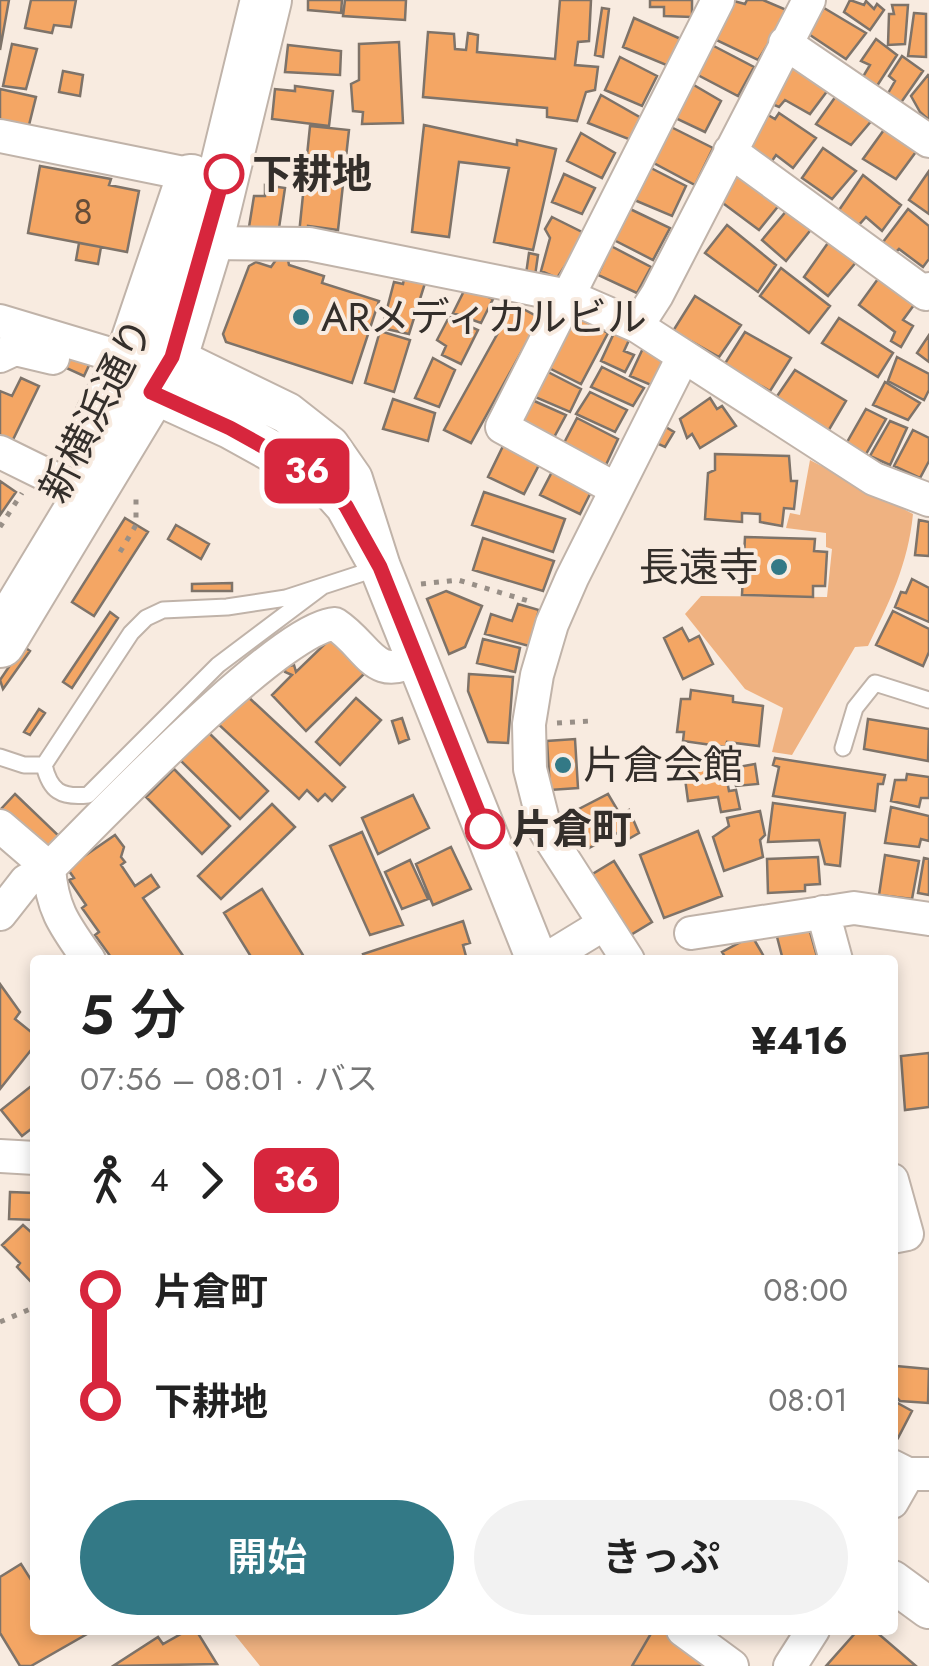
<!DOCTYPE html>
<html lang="ja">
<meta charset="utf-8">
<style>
:root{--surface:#fff;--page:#f2f2f2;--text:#222;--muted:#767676;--accent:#337986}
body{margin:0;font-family:Jost,"Noto Sans JP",sans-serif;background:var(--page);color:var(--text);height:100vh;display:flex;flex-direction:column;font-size:38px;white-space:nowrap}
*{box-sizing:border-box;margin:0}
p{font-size:32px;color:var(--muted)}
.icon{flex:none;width:55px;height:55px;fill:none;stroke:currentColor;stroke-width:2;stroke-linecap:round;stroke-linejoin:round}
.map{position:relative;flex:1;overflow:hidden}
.panel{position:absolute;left:30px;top:955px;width:868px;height:680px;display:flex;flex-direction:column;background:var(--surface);border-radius:10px;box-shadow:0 5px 15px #0003}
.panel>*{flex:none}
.badge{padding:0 20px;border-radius:15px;font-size:35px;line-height:65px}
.map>.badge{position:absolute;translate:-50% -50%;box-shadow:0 0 0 5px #fff}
.legs{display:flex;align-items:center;gap:15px;height:110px;padding:0 50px;font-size:32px}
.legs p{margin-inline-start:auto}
.head{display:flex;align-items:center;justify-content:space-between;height:170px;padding:0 50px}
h1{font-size:55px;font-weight:600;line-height:75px}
.action{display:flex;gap:20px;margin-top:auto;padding:20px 50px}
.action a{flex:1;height:115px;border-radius:60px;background:var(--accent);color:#fff;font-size:40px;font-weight:600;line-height:115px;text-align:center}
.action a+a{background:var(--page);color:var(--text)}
ul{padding:0 50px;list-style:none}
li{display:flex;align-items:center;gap:35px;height:110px;font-size:38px}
li i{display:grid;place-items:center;width:15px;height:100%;margin:0 12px;background:currentColor}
li i::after{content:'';width:25px;height:25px;margin:-12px;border:8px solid;border-radius:50%;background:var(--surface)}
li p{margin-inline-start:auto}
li:first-child i{background:linear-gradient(#0000 50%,currentColor 0)}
li:last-child i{background:linear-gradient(currentColor 50%,#0000 0)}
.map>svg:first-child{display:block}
.green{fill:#efb281}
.building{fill:#f4a664;stroke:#7e7369;stroke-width:2.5}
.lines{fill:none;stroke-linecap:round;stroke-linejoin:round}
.service-casing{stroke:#c0b3a9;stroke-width:19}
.minor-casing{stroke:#c0b3a9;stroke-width:36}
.tertiary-casing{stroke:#c0b3a9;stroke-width:44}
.primary-casing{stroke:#c0b3a9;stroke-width:54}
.path{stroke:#988f87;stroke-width:5;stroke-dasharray:5 8;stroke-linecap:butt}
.service{stroke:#fff;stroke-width:15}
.minor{stroke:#fff;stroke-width:32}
.tertiary{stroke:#fff;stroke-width:40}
.primary{stroke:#fff;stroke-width:50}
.line-1-casing{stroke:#fff;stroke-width:22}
.line-1{stroke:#d7263d;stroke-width:15}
.stop-1-dot{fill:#fff;stroke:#d7263d;stroke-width:5}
.poi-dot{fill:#337986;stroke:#f8ebe0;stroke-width:4}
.labels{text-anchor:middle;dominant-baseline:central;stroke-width:8;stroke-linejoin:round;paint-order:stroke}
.number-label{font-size:35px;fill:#644d39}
.stop-label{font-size:40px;font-weight:bold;fill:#342f2b;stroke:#f8ebe0;text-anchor:start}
.poi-label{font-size:40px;fill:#342f2b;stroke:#f8ebe0;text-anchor:start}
.street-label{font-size:40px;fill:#342f2b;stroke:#f8ebe0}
</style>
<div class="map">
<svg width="929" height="1666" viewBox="0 0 929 1666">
<rect width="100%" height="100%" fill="#f8ebe0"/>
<path class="green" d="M 810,460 L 913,514 C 908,564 890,601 868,646 L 855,647 L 792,755 L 772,752 L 783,708 L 745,689 L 685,614 L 701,596 L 827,597 L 832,549 L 826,547 L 826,533 L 786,528 L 790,513 L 800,515 Z
M 231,1630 L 653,1630 L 632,1666 L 260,1666 Z"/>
<path class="building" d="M 0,0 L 9,0 L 0,50 Z
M 31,0 L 76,0 L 71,27 L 54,25 L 52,33 L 25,28 Z
M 308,0 L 342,0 L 341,13 L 308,10 Z
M 345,0 L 406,0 L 405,20 L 343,16 Z
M 560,0 L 591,0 L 589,41 L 578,42 L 575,65 L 598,67 L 595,90 L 586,92 L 577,121 L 547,117 L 547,108 L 423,97 L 428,32 L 454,34 L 455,49 L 466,50 L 468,33 L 478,35 L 477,52 L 555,59 Z
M 650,0 L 692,0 L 692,17 L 664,16 L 664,7 L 650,7 Z
M 730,0 L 745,4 L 747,0 L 763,0 L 789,11 L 758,60 L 712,38 Z
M 850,0 L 864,5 L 866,1 L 874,9 L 877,4 L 884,10 L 870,30 L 844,12 Z
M 892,5 L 908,5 L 905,44 L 888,45 L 889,14 L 894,14 Z
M 602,8 L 609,9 L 603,57 L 595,55 Z
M 824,8 L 866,33 L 846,59 L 807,33 Z
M 914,13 L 926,14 L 926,57 L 908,56 Z
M 634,18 L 683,40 L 671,67 L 623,47 Z
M 876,39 L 897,55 L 875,89 L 861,80 L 870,65 L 861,61 Z
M 399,42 L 403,123 L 362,124 L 363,112 L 353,111 L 351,84 L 359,80 L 359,44 Z
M 708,43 L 754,67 L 738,96 L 694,73 Z
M 12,44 L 37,49 L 26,89 L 3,86 Z
M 288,45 L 341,51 L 340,75 L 285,72 Z
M 902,56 L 923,71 L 900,104 L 887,95 L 895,81 L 889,76 Z
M 620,57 L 657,76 L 642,106 L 605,90 Z
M 787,61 L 828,90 L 810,114 L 785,100 L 779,107 L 763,100 Z
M 63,71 L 83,75 L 80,96 L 59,92 Z
M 928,75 L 929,76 L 929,120 L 920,112 L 911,96 Z
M 687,81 L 721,101 L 705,132 L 671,116 Z
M 295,86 L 333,91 L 329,126 L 272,119 L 275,89 L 295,91 Z
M 0,89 L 36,97 L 28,129 L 0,125 Z
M 601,95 L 643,119 L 631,140 L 588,123 Z
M 836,96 L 873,119 L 851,145 L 816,124 Z
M 779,113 L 816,138 L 793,168 L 776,155 L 772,161 L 752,148 L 744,137 L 768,115 L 775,119 Z
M 424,125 L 517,145 L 517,140 L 556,149 L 533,250 L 494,242 L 509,168 L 459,162 L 449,237 L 412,232 Z
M 310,126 L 349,130 L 338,230 L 308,226 L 307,234 L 299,234 Z
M 669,126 L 713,148 L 695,185 L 650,161 Z
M 886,127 L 918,149 L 896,179 L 863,159 Z
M 581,133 L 615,153 L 602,178 L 567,161 Z
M 823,148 L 856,171 L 832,199 L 802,178 Z
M 40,166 L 111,179 L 109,185 L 139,191 L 127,252 L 28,233 Z
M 647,166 L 686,186 L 672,216 L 632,199 Z
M 735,170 L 780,204 L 759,230 L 716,198 Z
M 929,171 L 929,214 L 909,200 Z
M 564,174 L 595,188 L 582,214 L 552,202 Z
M 863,175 L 901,205 L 882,231 L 866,217 L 857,227 L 837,213 Z
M 265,185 L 285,188 L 279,228 L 249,227 L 254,196 L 265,196 Z
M 628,208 L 670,228 L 653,260 L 612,239 Z
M 788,209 L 813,227 L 786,261 L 762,240 Z
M 908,209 L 929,226 L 929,259 L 923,267 L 899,249 L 889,259 L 877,250 Z
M 552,217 L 586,234 L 557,278 L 541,271 L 550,238 L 545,229 Z
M 727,225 L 776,265 L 758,292 L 705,253 Z
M 830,240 L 857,261 L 828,296 L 804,277 Z
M 79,243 L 101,247 L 98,264 L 76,260 Z
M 611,246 L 651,267 L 637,293 L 598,275 Z
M 529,253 L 538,255 L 535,276 L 526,274 Z
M 278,257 L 288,260 L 289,265 L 324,276 L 322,283 L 379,301 L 352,383 L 226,342 L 223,334 L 249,266 L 256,262 L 271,267 Z
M 781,268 L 830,306 L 809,333 L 760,296 Z
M 405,274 L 426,280 L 409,334 L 382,328 L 394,282 L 403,284 Z
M 880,276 L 914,305 L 903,320 L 913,326 L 901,347 L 891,341 L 895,332 L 859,305 Z
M 466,287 L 493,299 L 481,323 L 453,313 Z
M 695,296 L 741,325 L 719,357 L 673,331 Z
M 514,304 L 540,318 L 471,443 L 444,430 Z
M 449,317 L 478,330 L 461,364 L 442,355 L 446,346 L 437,340 Z
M 576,317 L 608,333 L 581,384 L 549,368 Z
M 839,318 L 893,353 L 878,377 L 822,343 Z
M 380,331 L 410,340 L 394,392 L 365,383 Z
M 745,332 L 791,358 L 770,391 L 724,365 Z
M 614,333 L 629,340 L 624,351 L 634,355 L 625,372 L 601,361 Z
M 929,335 L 929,362 L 917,353 Z
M 644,346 L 666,360 L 651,385 L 630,376 Z
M 70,354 L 90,363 L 84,376 L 64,367 Z
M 897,357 L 929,374 L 929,390 L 924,400 L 888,381 Z
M 433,358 L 455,370 L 439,407 L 415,398 Z
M 602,367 L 644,388 L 633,406 L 591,387 Z
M 795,370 L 846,401 L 827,433 L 773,402 Z
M 548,372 L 581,389 L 570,412 L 535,397 Z
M 21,378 L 39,386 L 8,450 L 0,447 L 0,391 L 12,396 Z
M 885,382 L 920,403 L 908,420 L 873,405 Z
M 590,392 L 627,410 L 615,432 L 576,414 Z
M 710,398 L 717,409 L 722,406 L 736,426 L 700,448 L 692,434 L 687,438 L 680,419 Z
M 393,399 L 435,413 L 428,441 L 383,429 Z
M 532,400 L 566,415 L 552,441 L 518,425 Z
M 866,409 L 886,419 L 866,454 L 846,444 Z
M 577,418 L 618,439 L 605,467 L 564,443 Z
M 890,421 L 907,428 L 890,465 L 870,456 Z
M 664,426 L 674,432 L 665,447 L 656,443 Z
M 913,430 L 929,438 L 929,461 L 920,478 L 894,466 Z
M 504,444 L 540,463 L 524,494 L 488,477 Z
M 715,454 L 789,456 L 791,481 L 797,481 L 794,509 L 784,508 L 782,526 L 760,522 L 760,514 L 742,513 L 742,522 L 705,519 L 708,473 L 715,470 Z
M 553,470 L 592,490 L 580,514 L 540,495 Z
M 0,481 L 16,492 L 0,515 Z
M 484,492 L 565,519 L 553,552 L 472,525 Z
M 125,518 L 148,532 L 94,616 L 72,602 Z
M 919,520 L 929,522 L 929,556 L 915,555 Z
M 176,525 L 209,544 L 201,559 L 168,539 Z
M 745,537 L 815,539 L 814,551 L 827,552 L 825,586 L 813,586 L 813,597 L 742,595 Z
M 483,538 L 554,561 L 543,591 L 473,570 Z
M 912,579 L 929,588 L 929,622 L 895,607 L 901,592 L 906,593 Z
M 232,583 L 232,591 L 192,591 L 192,584 Z
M 446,591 L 482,606 L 465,647 L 449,654 L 427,599 Z
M 518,604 L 539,610 L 529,646 L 485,634 L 491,614 L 512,621 Z
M 893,611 L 929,629 L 929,652 L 923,666 L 876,645 Z
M 110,612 L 118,618 L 72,688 L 63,682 Z
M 682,628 L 689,641 L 699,636 L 713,664 L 683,679 L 664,638 Z
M 330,639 L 364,674 L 306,731 L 272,695 L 292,675 L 285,672 L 285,667 L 294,665 L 296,672 Z
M 483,639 L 520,648 L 515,672 L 477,663 Z
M 23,646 L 30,651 L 3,689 L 0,680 Z
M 469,674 L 513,677 L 508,743 L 488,742 L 468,691 Z
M 691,690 L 733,696 L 733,702 L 763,706 L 759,746 L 727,742 L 726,747 L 683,741 L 684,732 L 677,732 L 681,699 L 690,699 Z
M 244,693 L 345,787 L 332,801 L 325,794 L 318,801 L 307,790 L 299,799 L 217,723 Z
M 356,698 L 381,720 L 340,765 L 316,742 Z
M 39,709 L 45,713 L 30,735 L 24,732 Z
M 402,718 L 409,739 L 399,743 L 392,721 Z
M 868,719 L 929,729 L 928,761 L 864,749 Z
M 205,729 L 268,791 L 240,819 L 177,757 Z
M 575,739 L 578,788 L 550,790 L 547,741 Z
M 775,758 L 885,775 L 883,784 L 878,784 L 875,811 L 773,796 L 779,767 L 773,765 Z
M 755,764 L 758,784 L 736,786 L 733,768 Z
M 724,765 L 729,791 L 736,790 L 740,809 L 721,812 L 718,797 L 688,801 L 684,771 Z
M 174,769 L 230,826 L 202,854 L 146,797 Z
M 907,774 L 929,777 L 929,798 L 921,798 L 919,807 L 891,801 L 895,780 L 906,780 Z
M 15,794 L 61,838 L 48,854 L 1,809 Z
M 608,794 L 621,816 L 629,810 L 639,833 L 625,841 L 621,831 L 589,848 L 573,812 Z
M 413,795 L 429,828 L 378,854 L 362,818 Z
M 773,803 L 845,813 L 840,866 L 825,864 L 819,840 L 768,842 Z
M 272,804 L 295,827 L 221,899 L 198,876 Z
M 891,807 L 929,816 L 929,841 L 921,839 L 919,847 L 885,843 Z
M 760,811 L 765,835 L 760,840 L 763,857 L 724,871 L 713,837 L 729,826 L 727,818 Z
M 698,831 L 722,896 L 664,918 L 640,855 Z
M 362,832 L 403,925 L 370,935 L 330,846 Z
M 115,835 L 124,847 L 121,857 L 125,862 L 121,865 L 135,886 L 151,875 L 159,887 L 143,898 L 186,960 L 113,960 L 95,935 L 99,932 L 82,908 L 86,905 L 69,880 L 74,878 L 67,868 Z
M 451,847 L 471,889 L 433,905 L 416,864 Z
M 885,855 L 919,861 L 912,899 L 879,895 Z
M 818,857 L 820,884 L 805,885 L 805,891 L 768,893 L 767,859 Z
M 924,858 L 929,859 L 929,895 L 918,893 Z
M 410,860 L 428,899 L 402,909 L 385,872 Z
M 614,861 L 652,922 L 624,939 L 586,878 Z
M 262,889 L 306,960 L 253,960 L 224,913 Z
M 463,921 L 470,943 L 463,945 L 467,960 L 365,960 L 363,954 Z
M 808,925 L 818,960 L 783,960 L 776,933 Z
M 752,936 L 766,960 L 727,960 L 722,952 Z
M 0,984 L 20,1012 L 15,1019 L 35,1035 L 35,1045 L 0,1089 Z
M 929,1053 L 929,1107 L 905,1110 L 901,1056 Z
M 35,1083 L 35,1126 L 22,1136 L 1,1110 Z
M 10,1192 L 35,1193 L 35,1220 L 9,1219 Z
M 23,1225 L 32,1233 L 35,1229 L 35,1286 L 17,1267 L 20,1263 L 2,1245 Z
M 896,1366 L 929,1369 L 928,1403 L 900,1401 L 892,1393 Z
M 892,1400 L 912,1411 L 898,1438 L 892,1435 Z
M 21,1564 L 35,1586 L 35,1630 L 94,1630 L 31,1666 L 20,1666 L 0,1633 L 0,1577 Z
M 188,1630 L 196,1630 L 217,1664 L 113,1666 L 158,1637 L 163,1644 Z
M 653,1630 L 666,1630 L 707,1655 L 701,1666 L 632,1666 Z
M 858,1630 L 874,1630 L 916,1666 L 826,1666 Z"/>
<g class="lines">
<g class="service-casing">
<path id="service" d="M 323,586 L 218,665 L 88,795 C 61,798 50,791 44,765 L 131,633 L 146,618 L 163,610 L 227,607 L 286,598 L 378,568
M 843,748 L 855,708 L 875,683 L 929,700
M 0,757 L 24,765 L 44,765"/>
</g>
<g class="minor-casing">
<path id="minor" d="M 785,43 L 929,141
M 0,136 L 193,175
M 730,151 L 926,294 L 929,289
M 207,243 L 309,244 L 568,296 L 637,326 L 874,479 L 929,500
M 0,321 L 130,360
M 637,326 L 657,295 L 809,0
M 0,356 L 15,349 L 53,358
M 0,452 L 65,484
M 616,489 L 502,427 L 718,0
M 0,826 L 49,868 C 52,910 65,926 89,960
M 823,912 L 836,960
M 0,914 L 26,881 L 49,868 C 97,821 280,627 335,624 C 370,647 373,684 418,658
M 691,933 L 854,908 L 929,919
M 545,960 L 604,924
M 628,960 L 546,832 L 530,769 L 529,724 L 537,675 L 552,624 L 572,578 L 683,357
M 0,1156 L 35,1158
M 892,1180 L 907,1234 L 892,1237
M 892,1466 L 908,1474 L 929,1474
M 892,1502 L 908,1474
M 683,1630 L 732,1666
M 790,1666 L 813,1630"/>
</g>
<g class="tertiary-casing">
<path id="tertiary" d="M 380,567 L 346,506 L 322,479 L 230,428 L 151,392 L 130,360 L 172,357 L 287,413 L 329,446 L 352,479 L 380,567 L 537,960
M 892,1581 L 929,1608"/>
</g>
<g class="primary-casing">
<path id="primary" d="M 100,418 L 130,360 L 191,180
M 0,642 L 172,357 L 207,243 L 266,0"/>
</g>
<path class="path" d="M 0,527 L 22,493
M 120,552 L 136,525 L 136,494
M 421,584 L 458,580 L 532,602
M 557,723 L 590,721
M 0,1322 L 35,1307"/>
<use href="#service" class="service"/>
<use href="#minor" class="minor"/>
<use href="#tertiary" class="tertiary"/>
<use href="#primary" class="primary"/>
</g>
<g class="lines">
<g class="line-1-casing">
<path id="line-1" d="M 224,174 L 172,357 L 151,392 L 230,428 L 322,479 L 346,506 L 380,567 L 485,829"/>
</g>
<use href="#line-1" class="line-1"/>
</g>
<g class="stop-1-dot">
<circle cx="224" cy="174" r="18"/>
<circle cx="485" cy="829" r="18"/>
</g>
<g class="poi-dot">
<circle cx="301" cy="317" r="10"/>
<circle cx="779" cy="567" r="10"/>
<circle cx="563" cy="765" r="10"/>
</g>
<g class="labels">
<g class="number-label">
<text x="83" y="212">8</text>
</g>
<g class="stop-label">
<text x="252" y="174">下耕地</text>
<text x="512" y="829">片倉町</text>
</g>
<g class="poi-label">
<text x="321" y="317">ARメディカルビル</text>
<text x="759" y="567" text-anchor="end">長遠寺</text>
<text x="583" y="765">片倉会館</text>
</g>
<g class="street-label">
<text transform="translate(96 410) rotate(-63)">新横浜通り</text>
</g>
</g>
</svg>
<b class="badge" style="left:307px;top:471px;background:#d7263d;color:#fff">36</b>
<section class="panel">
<div class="head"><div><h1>5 分</h1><p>07:56 – 08:01 · バス</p></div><b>¥416</b></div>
<div class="legs"><svg class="icon" aria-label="walk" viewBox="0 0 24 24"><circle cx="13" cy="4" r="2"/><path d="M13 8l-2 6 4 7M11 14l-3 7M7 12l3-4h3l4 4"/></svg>4<svg class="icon" aria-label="forward" viewBox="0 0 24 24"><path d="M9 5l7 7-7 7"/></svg><b class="badge" style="background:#d7263d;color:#fff">36</b></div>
<ul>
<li><i style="color:#d7263d"></i><b>片倉町</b><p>08:00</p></li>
<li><i style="color:#d7263d"></i><b>下耕地</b><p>08:01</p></li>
</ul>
<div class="action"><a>開始</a><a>きっぷ</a></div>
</section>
</div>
